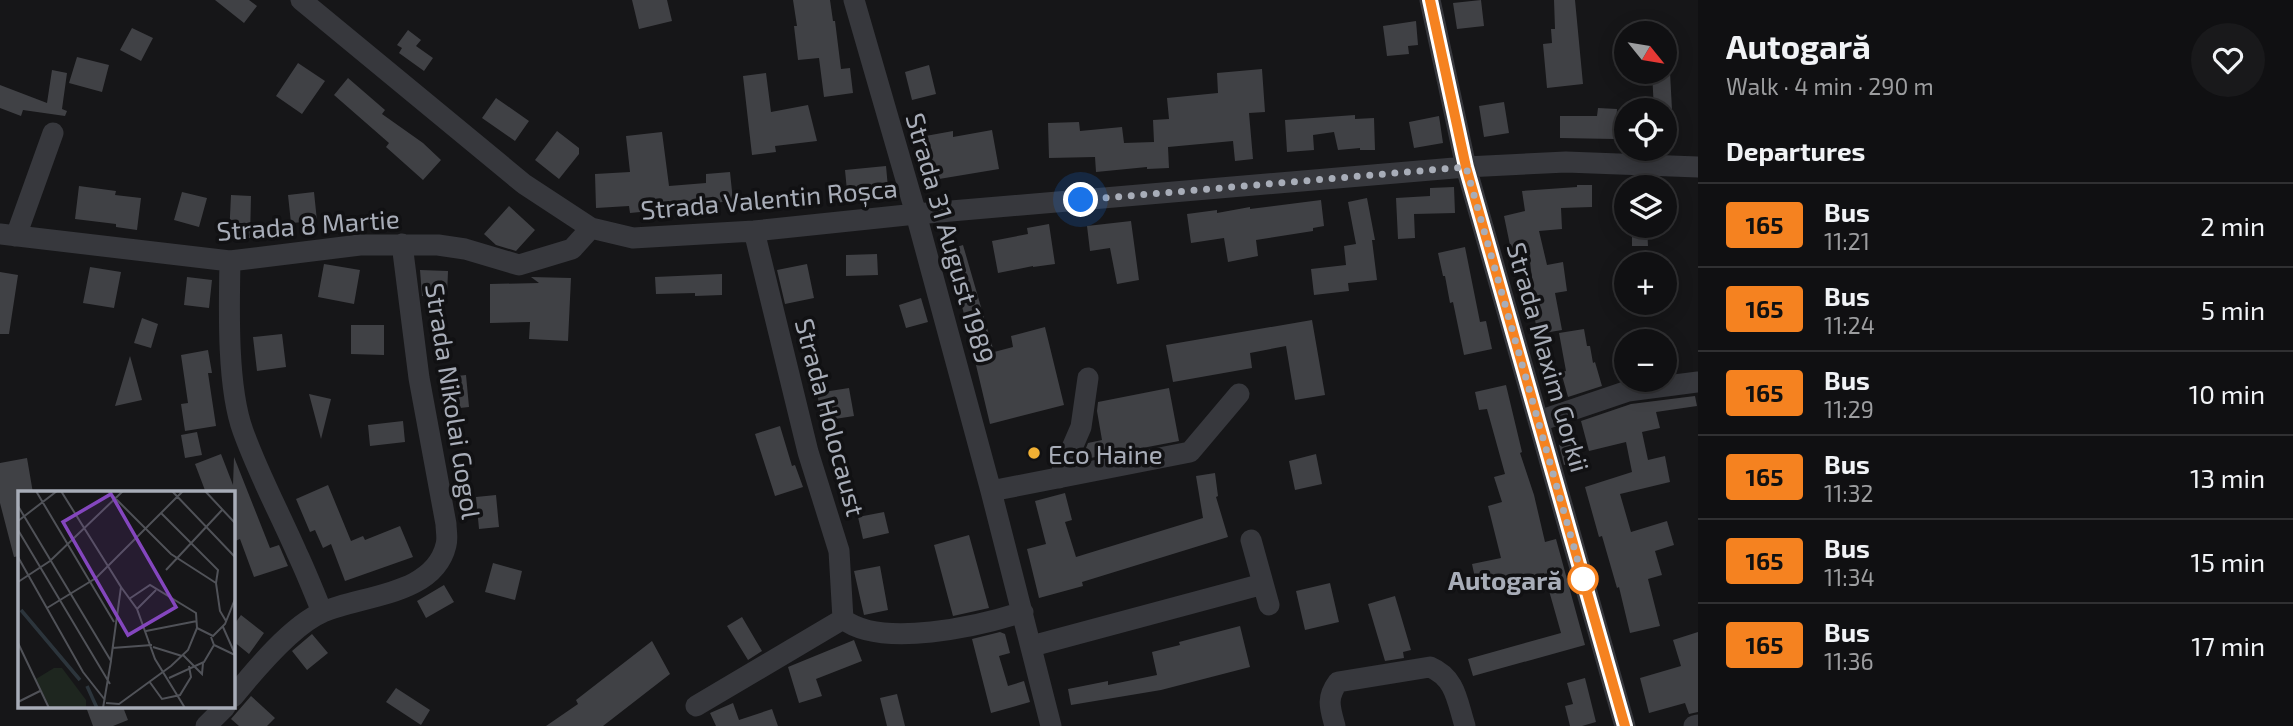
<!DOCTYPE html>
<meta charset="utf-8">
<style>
:root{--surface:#101012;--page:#19191b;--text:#f1f3f6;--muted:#9c9d9f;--line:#303032}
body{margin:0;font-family:"Exo 2",sans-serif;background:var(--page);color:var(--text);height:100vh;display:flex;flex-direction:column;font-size:26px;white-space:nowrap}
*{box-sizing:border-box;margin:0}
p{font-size:23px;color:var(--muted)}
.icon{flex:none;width:38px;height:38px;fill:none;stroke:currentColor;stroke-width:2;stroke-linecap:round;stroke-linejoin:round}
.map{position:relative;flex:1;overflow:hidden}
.details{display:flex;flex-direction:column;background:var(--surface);width:595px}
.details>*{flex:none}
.badge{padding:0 14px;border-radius:5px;font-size:24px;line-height:46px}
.needle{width:46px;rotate:120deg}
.controls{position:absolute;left:1614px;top:21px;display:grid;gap:14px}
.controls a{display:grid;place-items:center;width:63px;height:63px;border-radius:50%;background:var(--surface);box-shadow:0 4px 18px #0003,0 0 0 2px var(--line);font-size:35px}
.you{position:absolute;width:35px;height:35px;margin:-18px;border:5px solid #fff;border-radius:50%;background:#1a73e8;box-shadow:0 0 0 10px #1a73e833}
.map>.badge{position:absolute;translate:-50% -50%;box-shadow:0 0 0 4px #fff}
h2{padding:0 28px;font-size:26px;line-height:63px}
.round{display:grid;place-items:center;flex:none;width:74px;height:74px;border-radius:37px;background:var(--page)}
.headline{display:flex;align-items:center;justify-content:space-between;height:119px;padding:0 28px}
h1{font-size:33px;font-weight:700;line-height:52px}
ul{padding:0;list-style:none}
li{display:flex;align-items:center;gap:21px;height:84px;padding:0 28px;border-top:2px solid var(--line)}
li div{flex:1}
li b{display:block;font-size:26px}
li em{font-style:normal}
li .badge{min-width:77px;font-weight:700;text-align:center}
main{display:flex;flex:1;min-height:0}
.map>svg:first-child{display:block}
.building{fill:#404145}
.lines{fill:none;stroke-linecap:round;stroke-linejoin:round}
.minor{stroke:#37383d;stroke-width:21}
.line-casing{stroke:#fff;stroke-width:16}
.line{stroke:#f58220;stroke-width:10}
.walk{stroke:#a8adb8;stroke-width:7;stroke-dasharray:0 12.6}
.poi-dot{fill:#f2b134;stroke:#111113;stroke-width:2.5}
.stop-dot{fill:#fff;stroke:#f58220;stroke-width:3.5}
.labels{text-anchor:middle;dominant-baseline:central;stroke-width:7;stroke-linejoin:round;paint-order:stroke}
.street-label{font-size:26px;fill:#a8adb8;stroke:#111113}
.poi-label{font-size:26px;fill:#a8adb8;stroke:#111113;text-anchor:start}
.stop-label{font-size:26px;font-weight:bold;fill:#a8adb8;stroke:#111113;text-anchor:end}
.inset-river{fill:none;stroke:#2c353c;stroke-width:3.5}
.inset-road{fill:none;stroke:#505258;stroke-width:2}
.view{fill:#8446be;fill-opacity:0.15;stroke:#8446be;stroke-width:3.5}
.inset-edge{fill:none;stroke:#a8adb8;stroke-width:3.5}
</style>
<main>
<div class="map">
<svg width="1698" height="726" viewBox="0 0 1698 726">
<rect width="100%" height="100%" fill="#161618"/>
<path class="building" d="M 215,0 L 249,0 L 257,6 L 244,23 Z
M 632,0 L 667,0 L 672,21 L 639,29 Z
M 793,0 L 830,0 L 833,21 L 835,21 L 841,69 L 850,68 L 853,93 L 824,97 L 819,58 L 798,60 L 794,26 L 797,26 Z
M 1481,0 L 1484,26 L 1457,29 L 1453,3 Z
M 1554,0 L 1575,0 L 1583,84 L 1547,88 L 1543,44 L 1552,43 L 1551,29 L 1555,29 Z
M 1416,21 L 1418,45 L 1408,46 L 1409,54 L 1387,56 L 1383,26 Z
M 132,28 L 153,38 L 141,61 L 120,50 Z
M 408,30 L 421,40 L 416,46 L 433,58 L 424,71 L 399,53 L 402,48 L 397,45 Z
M 77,57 L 109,65 L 102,92 L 69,83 Z
M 298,63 L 325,81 L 302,114 L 276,96 Z
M 929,65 L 936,94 L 912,100 L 905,72 Z
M 1262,69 L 1265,112 L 1249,113 L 1253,159 L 1235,161 L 1233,141 L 1168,147 L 1169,168 L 1147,169 L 1147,167 L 1096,172 L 1095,157 L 1049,158 L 1048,123 L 1079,122 L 1080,131 L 1122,127 L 1124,143 L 1154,142 L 1153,120 L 1169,119 L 1167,98 L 1218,93 L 1217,73 Z
M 52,70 L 67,73 L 62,109 L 67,111 L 65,116 L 23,110 L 21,116 L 0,108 L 0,85 L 47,103 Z
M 1652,72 L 1670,72 L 1672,110 L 1654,110 Z
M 766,73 L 771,112 L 808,105 L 817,141 L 775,146 L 776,152 L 752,155 L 743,76 Z
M 348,78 L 385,110 L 382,114 L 423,143 L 441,160 L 423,180 L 386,147 L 389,143 L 334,95 Z
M 496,98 L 529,121 L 515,141 L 482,118 Z
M 1504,102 L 1509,133 L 1484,137 L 1479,106 Z
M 1598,108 L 1617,109 L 1615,139 L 1560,138 L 1560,116 L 1597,116 Z
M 1355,115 L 1355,119 L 1374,118 L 1375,150 L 1360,150 L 1360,148 L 1338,150 L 1334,132 L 1313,135 L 1314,150 L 1287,152 L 1285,120 Z
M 1439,116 L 1443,143 L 1414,148 L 1409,122 Z
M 992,130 L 999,169 L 927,181 L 920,137 L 953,131 L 953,137 Z
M 557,131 L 579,148 L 579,154 L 559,179 L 535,160 Z
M 662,132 L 669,186 L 706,183 L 706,174 L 730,172 L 733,201 L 702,204 L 702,206 L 630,213 L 629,206 L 596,208 L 595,174 L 630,172 L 626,136 Z
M 886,166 L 888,188 L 847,191 L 845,170 Z
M 1577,185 L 1592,185 L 1592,207 L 1561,208 L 1562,229 L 1539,231 L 1547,265 L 1563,262 L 1567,291 L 1555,293 L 1562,330 L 1538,334 L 1533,311 L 1536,310 L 1528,246 L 1511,250 L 1504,216 L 1525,211 L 1522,191 L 1577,187 Z
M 79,186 L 116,191 L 115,195 L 141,198 L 137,230 L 116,227 L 116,224 L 75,219 Z
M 1454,187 L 1455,213 L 1414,214 L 1415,238 L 1398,239 L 1396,198 L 1430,196 L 1430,188 Z
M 182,192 L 207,198 L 199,227 L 174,220 Z
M 314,192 L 317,221 L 291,223 L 288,195 Z
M 231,195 L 251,196 L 250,238 L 229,237 Z
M 1367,198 L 1375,240 L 1372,240 L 1377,280 L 1348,283 L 1349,291 L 1314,295 L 1311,269 L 1346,265 L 1344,246 L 1356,244 L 1348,202 Z
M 1321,200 L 1324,226 L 1313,228 L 1313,231 L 1256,240 L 1258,256 L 1228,262 L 1224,238 L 1191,243 L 1187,214 L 1217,210 L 1217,213 L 1250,207 L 1250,209 Z
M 509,206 L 535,230 L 516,251 L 496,245 L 484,234 Z
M 1131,221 L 1139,280 L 1117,284 L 1110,248 L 1090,251 L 1087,226 Z
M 1049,224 L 1055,264 L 1033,267 L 1033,266 L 998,273 L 992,241 L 1028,234 L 1027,228 Z
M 1632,226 L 1647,226 L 1648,246 L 1632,246 Z
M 963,245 L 994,352 L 1013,347 L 1011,336 L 1045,327 L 1064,405 L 990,424 L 957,285 L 954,285 L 944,251 Z
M 1465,247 L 1480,322 L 1486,321 L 1492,349 L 1464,355 L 1453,302 L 1450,303 L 1445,276 L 1443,276 L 1438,253 Z
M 877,254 L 878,275 L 846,276 L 846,255 Z
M 324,264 L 360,270 L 354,304 L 318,297 Z
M 807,264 L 814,298 L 785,304 L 777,270 Z
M 90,267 L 121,272 L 114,308 L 83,303 Z
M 420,270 L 448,271 L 447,297 L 422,296 Z
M 0,272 L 18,275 L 9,334 L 0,334 Z
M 722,274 L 722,295 L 695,296 L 695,293 L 656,294 L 655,277 Z
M 187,277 L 212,280 L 209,308 L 184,305 Z
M 531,277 L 571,278 L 568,341 L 529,339 L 530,322 L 490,323 L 490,284 L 539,283 Z
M 921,298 L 928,322 L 906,328 L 899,305 Z
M 142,318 L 158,324 L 151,348 L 134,343 Z
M 1312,320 L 1325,395 L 1295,400 L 1286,346 L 1250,353 L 1252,368 L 1173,382 L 1166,345 Z
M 351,325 L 384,325 L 384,355 L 351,354 Z
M 1584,329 L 1587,346 L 1590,346 L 1593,363 L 1595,362 L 1602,386 L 1568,397 L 1561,372 L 1566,371 L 1559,333 Z
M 282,334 L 286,367 L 257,371 L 253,337 Z
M 208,350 L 212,373 L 208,373 L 216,426 L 185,431 L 181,404 L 188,403 L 181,355 Z
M 130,356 L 142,400 L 115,406 Z
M 466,375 L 469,407 L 442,410 L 438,378 Z
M 1506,385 L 1522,452 L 1520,453 L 1534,495 L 1545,542 L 1556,539 L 1585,645 L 1473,676 L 1468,659 L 1561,633 L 1544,573 L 1477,587 L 1472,564 L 1501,558 L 1488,506 L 1502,502 L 1494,477 L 1505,474 L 1487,409 L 1479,410 L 1475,392 Z
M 849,388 L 854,416 L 822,421 L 817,393 Z
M 1169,388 L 1179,441 L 1085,459 L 1084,453 L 1088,443 L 1102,440 L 1097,411 L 1098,402 Z
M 309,394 L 331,399 L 321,439 Z
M 1695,396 L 1697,406 L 1656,412 L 1660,428 L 1642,432 L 1648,460 L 1665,456 L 1670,482 L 1620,494 L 1631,532 L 1667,521 L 1674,545 L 1655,551 L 1662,575 L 1648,579 L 1660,626 L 1630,633 L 1619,587 L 1617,588 L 1602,536 L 1599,537 L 1585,487 L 1632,472 L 1626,442 L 1589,451 L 1581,421 L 1631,404 Z
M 403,421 L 405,442 L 370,446 L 368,425 Z
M 780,426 L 792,466 L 795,465 L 803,487 L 775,496 L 755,434 Z
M 197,432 L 202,455 L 185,458 L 181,435 Z
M 1574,441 L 1579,462 L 1564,465 L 1559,445 Z
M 221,454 L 233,485 L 234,457 L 270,548 L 279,545 L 288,566 L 254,577 L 240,539 L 233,542 L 233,493 L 206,493 L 195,464 Z
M 1316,454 L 1322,484 L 1295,490 L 1289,461 Z
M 27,458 L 33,493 L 19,493 L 19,556 L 14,557 L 0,503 L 0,463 Z
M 1215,473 L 1218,496 L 1216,497 L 1228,537 L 1082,582 L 1083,586 L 1039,598 L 1027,549 L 1046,544 L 1035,501 L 1065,493 L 1072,520 L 1065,522 L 1076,557 L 1203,518 L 1196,476 Z
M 328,485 L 351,541 L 363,536 L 365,540 L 400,526 L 413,557 L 345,581 L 331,544 L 323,548 L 315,530 L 310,532 L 296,499 Z
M 496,495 L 499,527 L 479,529 L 476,497 Z
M 884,512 L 889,533 L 863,539 L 858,517 Z
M 969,535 L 989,608 L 953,616 L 934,545 Z
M 493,563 L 522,571 L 515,600 L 485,592 Z
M 880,566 L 888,610 L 864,615 L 854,571 Z
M 1330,583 L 1339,622 L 1305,630 L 1296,591 Z
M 444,585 L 454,602 L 426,618 L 417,601 Z
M 1395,596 L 1411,650 L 1403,652 L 1404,658 L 1385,661 L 1368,604 Z
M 241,615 L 264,633 L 249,654 L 233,641 L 233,626 Z
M 742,617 L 762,651 L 748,660 L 727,626 Z
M 1240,626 L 1250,667 L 1161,690 L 1071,705 L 1068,689 L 1108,681 L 1108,685 L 1157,675 L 1152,652 L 1180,645 L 1179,642 Z
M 1000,632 L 1005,634 L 1010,653 L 999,656 L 1008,686 L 1024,681 L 1030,702 L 991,713 L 972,639 Z
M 1698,632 L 1698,712 L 1689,714 L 1685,703 L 1649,713 L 1640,678 L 1681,666 L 1673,640 Z
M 312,634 L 328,653 L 307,670 L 292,651 Z
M 854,640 L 862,661 L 816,679 L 822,696 L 799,703 L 788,667 Z
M 652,641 L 670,674 L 603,726 L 546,726 L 578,704 L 576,700 Z
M 1585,678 L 1596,722 L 1582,726 L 1570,726 L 1565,706 L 1573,704 L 1567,683 Z
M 396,688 L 430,710 L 421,725 L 386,702 Z
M 897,694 L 905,726 L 887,726 L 880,698 Z
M 251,696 L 275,718 L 267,726 L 239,726 L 231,719 Z
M 733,703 L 739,720 L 772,709 L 778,726 L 716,726 L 710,713 Z
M 86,707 L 123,707 L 128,720 L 113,726 L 93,726 Z"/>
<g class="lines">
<path class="minor" d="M 301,0 L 524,184 L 591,228 L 633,238 L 754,231 L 916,214 L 1466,167 L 1566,162 L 1698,167
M 854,0 L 916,214 L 991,491 L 1051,726
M 1430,0 L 1466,167 L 1625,726
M 754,231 L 808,452 L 839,551 L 843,619 C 881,649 980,626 1023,612
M 0,234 L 230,261 L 360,245 L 438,245 L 465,249 L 519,265 L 572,249 L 591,228
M 16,236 L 53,133
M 230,261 C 229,309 227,387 243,431 C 258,473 279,512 297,553 C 306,572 314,592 322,612
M 1539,421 L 1628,391 L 1698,382
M 1059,478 L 1081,427 L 1088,378
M 991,491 L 1190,452 L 1239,394
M 1251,540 L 1269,605
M 1032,646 L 1263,584
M 233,697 C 254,671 292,625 323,612 C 361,595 434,596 446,545 C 448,538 446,531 446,524 L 419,378 L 402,244
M 696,706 L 843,619
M 206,726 L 225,707
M 1335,726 C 1330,708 1326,698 1338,682 L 1430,667 C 1456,678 1457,701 1465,726
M 1694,726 L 1698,725"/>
</g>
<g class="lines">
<g class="line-casing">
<path id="line" d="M 1430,0 L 1466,167 L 1625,726"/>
</g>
<use href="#line" class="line"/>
<path class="walk" d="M 1081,200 L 1466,167 L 1583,579"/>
</g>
<circle class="poi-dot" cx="1034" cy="453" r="7"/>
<circle class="stop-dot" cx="1583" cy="579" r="14"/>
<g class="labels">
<g class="street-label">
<text transform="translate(769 198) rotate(-5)">Strada Valentin Roșca</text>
<text transform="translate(308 224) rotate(-4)">Strada 8 Martie</text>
<text transform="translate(951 238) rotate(74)">Strada 31 August 1989</text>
<text transform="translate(1549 357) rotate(74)">Strada Maxim Gorkii</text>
<text transform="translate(454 401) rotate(81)">Strada Nikolai Gogol</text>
<text transform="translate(831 417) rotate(75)">Strada Holocaust</text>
</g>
<g class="poi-label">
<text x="1048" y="453">Eco Haine</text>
</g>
<g class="stop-label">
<text x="1562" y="579">Autogară</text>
</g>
</g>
<g transform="translate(18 491)">
<rect width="217" height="217" fill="#161618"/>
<path d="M 36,177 L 44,177 L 68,209 L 68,217 L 32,217 L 18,188 Z" fill="#1e261f"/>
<path class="inset-river" d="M 3,119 L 62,189M 69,195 L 79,217"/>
<path class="inset-road" d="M 18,0 L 96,131M 43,0 L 103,96 L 93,169M 90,0 L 153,63 L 198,92 L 202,120 L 208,130M 154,0 L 217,66M 187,0 L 217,32M 0,15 L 93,170 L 85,217M 143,22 L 200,79 L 198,92M 0,30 L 39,0M 0,39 L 92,193M 0,66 L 65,181 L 87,209M 148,79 L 204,19M 0,91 L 32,70 L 105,0M 103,96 L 119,118 L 137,168 L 167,217M 29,117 L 78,87 L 165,0M 119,118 L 138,99M 205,136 L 217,163M 179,137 L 195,145 L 207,133 L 217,108M 128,140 L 179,130M 193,146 L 196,154 L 217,164M 0,152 L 31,217M 135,156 L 164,165M 94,157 L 134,154M 165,164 L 184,183 L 185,172M 151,187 L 186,171 L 196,154M 131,190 L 144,208 L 162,204 L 173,186 L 171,175M 0,211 L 22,200M 88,212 L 101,213 L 153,175 L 170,159 L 179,137 L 178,122 L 132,94 L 111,108"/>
<path class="view" d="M 93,3 L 158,116 L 110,144 L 45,31 Z"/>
<rect width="217" height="217" class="inset-edge"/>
</g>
</svg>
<div class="controls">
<a><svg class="needle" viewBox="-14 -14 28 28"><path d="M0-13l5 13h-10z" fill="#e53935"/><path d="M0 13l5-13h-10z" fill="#9c9d9f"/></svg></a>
<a><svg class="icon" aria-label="locate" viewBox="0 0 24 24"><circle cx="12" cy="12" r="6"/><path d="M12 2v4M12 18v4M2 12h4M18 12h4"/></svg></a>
<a><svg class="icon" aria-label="layers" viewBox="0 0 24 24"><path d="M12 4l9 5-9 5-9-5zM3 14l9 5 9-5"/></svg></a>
<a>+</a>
<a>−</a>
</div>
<div class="you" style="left:1081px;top:200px"></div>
</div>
<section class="details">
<div class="headline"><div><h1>Autogară</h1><p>Walk · 4 min · 290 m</p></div><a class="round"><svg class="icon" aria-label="heart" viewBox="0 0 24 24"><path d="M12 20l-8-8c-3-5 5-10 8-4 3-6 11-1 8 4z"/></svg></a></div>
<h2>Departures</h2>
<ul>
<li><span class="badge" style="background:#f58220;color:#111">165</span><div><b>Bus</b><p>11:21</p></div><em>2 min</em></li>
<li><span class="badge" style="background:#f58220;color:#111">165</span><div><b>Bus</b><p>11:24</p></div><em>5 min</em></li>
<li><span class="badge" style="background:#f58220;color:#111">165</span><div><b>Bus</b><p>11:29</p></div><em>10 min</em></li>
<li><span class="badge" style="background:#f58220;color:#111">165</span><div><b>Bus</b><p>11:32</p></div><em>13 min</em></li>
<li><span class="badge" style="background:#f58220;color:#111">165</span><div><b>Bus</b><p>11:34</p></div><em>15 min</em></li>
<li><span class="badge" style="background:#f58220;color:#111">165</span><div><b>Bus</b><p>11:36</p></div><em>17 min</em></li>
</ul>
</section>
</main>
